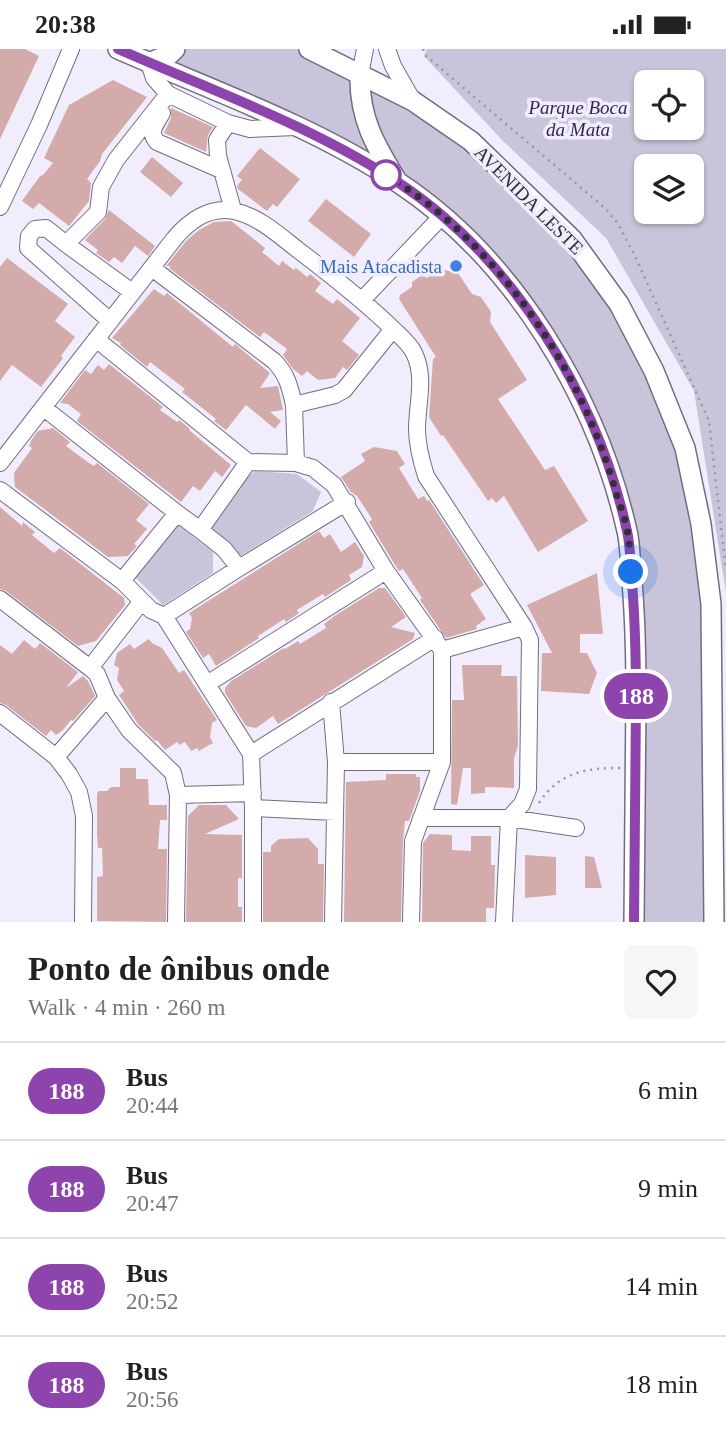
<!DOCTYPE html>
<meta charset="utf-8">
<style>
:root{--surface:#fff;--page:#f6f6f6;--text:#222;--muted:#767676;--line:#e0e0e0}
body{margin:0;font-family:Georgia,serif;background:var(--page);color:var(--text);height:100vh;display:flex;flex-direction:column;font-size:26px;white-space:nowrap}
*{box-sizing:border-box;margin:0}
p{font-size:23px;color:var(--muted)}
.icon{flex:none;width:38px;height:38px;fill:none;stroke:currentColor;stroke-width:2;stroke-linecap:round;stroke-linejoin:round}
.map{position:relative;height:873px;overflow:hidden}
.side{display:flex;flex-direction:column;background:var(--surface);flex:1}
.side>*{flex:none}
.badge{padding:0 14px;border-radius:23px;font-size:24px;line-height:46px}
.buttons{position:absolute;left:634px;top:21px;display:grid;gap:14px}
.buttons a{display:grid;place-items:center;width:70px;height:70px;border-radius:10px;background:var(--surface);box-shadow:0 2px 5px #0004;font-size:35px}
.you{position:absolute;width:35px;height:35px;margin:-18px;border:5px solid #fff;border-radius:50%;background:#1a73e8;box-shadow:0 0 0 10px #1a73e833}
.map>.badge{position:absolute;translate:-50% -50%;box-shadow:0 0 0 4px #fff}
.round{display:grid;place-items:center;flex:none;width:74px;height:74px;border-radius:10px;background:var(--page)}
.head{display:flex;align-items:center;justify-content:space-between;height:119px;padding:0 28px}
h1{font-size:33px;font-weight:800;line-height:52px}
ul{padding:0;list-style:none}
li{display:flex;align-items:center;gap:21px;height:98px;padding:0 28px;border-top:2px solid var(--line)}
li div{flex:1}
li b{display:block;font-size:26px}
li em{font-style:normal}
li .badge{min-width:77px;font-weight:700;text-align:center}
.status{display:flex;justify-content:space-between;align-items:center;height:49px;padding:0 35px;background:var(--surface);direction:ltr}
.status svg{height:19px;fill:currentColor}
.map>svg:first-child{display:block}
.green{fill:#c9c4d9;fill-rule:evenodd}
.building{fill:#d3abaa}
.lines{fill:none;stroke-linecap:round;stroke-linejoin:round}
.minor-casing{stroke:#726c83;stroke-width:18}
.major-casing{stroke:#726c83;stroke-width:22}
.path{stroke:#9a96a3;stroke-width:2.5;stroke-dasharray:2 5;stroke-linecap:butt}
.minor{stroke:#fff;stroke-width:16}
.major{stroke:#fff;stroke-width:19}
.line-casing{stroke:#fff;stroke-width:16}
.line{stroke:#8e44ad;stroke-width:10}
.walk{stroke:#322f39;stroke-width:7;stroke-dasharray:0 12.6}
.stop-dot{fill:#fff;stroke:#8e44ad;stroke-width:3.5}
.shop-dot{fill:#3f7fe0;stroke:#f1edfd;stroke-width:2.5}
.labels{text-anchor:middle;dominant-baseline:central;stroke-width:7;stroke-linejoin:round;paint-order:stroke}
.park-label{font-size:19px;font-style:italic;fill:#342651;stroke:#f1edfd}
.street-label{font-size:19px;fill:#322f39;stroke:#f1edfd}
.shop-label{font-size:19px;fill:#366cbe;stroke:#f1edfd;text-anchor:end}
</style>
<div class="status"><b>20:38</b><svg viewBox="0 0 49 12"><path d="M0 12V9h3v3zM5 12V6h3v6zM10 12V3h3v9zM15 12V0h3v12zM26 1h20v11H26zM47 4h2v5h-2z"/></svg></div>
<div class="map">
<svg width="726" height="873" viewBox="0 0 726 873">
<rect width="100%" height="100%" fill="#f1edfd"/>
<path class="green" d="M 170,0 L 311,0 L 359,27 L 392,137 L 295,79 L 145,10 Z
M 427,0 L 726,0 L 726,544 L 694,342 L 606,189 L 502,91 L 424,7 ZM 646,33 L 691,33 L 691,79 L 646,79 ZM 646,117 L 691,117 L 691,163 L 646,163 Z
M 361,28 L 413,55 L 539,151 L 658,321 L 701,475 L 707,873 L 635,873 L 637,602 L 613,413 L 495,222 L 395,138 Z
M 255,422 L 297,425 L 321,443 L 313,462 L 237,509 L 209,478 L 222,451 Z
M 178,476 L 213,503 L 213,524 L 163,556 L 134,527 L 168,480 Z"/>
<path class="building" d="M 0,0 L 25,0 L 39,7 L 0,90 Z
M 113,31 L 147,48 L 102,105 L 100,112 L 87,130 L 91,134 L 89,152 L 69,177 L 39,154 L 33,160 L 22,152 L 40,127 L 43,126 L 53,114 L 44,109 L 69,56 Z
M 171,59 L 213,78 L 208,86 L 206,103 L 164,84 L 171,69 Z
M 260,99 L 300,130 L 277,158 L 273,155 L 267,162 L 238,140 L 237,137 L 242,131 L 237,127 Z
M 152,108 L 183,134 L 171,148 L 140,123 Z
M 326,150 L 371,185 L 354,208 L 308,172 Z
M 109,161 L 155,197 L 148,207 L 135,197 L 122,214 L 114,208 L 109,213 L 96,204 L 98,201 L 85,191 L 105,170 Z
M 231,172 L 265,199 L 262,203 L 279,217 L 282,212 L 294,221 L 296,219 L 307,228 L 310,225 L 321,234 L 315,242 L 333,255 L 337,250 L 360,269 L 342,292 L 359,306 L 347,321 L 343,318 L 335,329 L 318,331 L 307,322 L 302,327 L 293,320 L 283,306 L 287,300 L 264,283 L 260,288 L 169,219 L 171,217 L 166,217 L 187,191 L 199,181 L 214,173 Z
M 7,209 L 68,255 L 55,272 L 75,288 L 61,307 L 63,309 L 41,338 L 12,316 L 0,332 L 0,218 Z
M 440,220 L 458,224 L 472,245 L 481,248 L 491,263 L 490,273 L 527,331 L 498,350 L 545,421 L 554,417 L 588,472 L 538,503 L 504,447 L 496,454 L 492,449 L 488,452 L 443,386 L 441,387 L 429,368 L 433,310 L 436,308 L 399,250 L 400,246 L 412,238 L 412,233 L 422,226 L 427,229 Z
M 154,240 L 164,247 L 167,244 L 233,298 L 235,295 L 270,324 L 260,339 L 278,337 L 283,361 L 270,363 L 281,372 L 275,380 L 246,356 L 226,381 L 214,372 L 216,370 L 182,343 L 185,340 L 150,313 L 147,318 L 120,296 L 121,294 L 112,289 Z
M 109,315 L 163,358 L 160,361 L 177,373 L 179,371 L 190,380 L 189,381 L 231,416 L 222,428 L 215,422 L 200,442 L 193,437 L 181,453 L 77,372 L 81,365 L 68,355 L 60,354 L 85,321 L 91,325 L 98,316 L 104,321 Z
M 53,379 L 70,393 L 66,397 L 89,414 L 94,417 L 97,414 L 149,455 L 136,471 L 147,480 L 134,495 L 137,497 L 128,507 L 108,508 L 15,438 L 14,424 L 32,399 L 29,397 L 32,390 L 38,382 Z
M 374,398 L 397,402 L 405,415 L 399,419 L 418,450 L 424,447 L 427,452 L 429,451 L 484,536 L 470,545 L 486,570 L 476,577 L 477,580 L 446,589 L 420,551 L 422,549 L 403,520 L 399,522 L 395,516 L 369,473 L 372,470 L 357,447 L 351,443 L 341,428 L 365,412 L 361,405 Z
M 0,458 L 22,477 L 23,473 L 35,483 L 32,486 L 54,504 L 60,499 L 124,549 L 125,556 L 96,592 L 78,597 L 6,542 L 0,540 Z
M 319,482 L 324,489 L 330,485 L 341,503 L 355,493 L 364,507 L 362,518 L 349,526 L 351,531 L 325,548 L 323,545 L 297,561 L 299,564 L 286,573 L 284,570 L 258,587 L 259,589 L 216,617 L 209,605 L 203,609 L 186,583 L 190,580 L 192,569 L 189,564 Z
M 597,524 L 603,585 L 580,585 L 580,604 L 587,604 L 597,624 L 589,645 L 541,642 L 542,604 L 552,604 L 527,556 Z
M 379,539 L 385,539 L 406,568 L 391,578 L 415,584 L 413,590 L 278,675 L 273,667 L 256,679 L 246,677 L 225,644 L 225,639 L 231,632 L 284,599 L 285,600 L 298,592 L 300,595 L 326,579 L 324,575 L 336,566 Z
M 149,590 L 152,594 L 162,599 L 179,624 L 184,621 L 217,671 L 212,674 L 210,688 L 213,694 L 199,702 L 197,699 L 191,702 L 185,693 L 179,696 L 177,693 L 165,701 L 157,691 L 155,692 L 138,675 L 119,646 L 124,642 L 117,631 L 119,619 L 114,616 L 117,604 L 130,595 L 134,600 Z
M 24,591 L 35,600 L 40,594 L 78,623 L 66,639 L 83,627 L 88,632 L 95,647 L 73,672 L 71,671 L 63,681 L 56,686 L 51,681 L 46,687 L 6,656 L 0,654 L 0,596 L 12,605 Z
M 462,616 L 502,616 L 501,627 L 517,627 L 518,697 L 514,709 L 514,739 L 485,738 L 485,744 L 471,745 L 471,719 L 463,719 L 457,756 L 451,755 L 452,651 L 464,651 Z
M 120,719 L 136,719 L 136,730 L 148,730 L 149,756 L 167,756 L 167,771 L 160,771 L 158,800 L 167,800 L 166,873 L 97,872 L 97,828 L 103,827 L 102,799 L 98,799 L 97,785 L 97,747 L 98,742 L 107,742 L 111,738 L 120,738 Z
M 386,725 L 416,725 L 416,728 L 420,728 L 420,742 L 409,772 L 405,772 L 403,791 L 401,873 L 344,873 L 346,733 L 386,731 Z
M 199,756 L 226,756 L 239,770 L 205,785 L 242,786 L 242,829 L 238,829 L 238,858 L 242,858 L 242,873 L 186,873 L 188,767 Z
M 430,785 L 452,786 L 452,801 L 471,802 L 471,787 L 491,787 L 491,816 L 495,816 L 494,859 L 486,859 L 486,873 L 422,873 L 423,794 Z
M 308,789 L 318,800 L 318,815 L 324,815 L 323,873 L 263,873 L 263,803 L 271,803 L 271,797 L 279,790 Z
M 525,806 L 556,808 L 556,846 L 525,849 Z
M 585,807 L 594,808 L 602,839 L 585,839 Z"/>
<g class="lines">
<g class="minor-casing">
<path id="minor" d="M 387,0 L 393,17 L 413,52
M 149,14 L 154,29 L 168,45 L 228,74 L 250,80 L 296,78
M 360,26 L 365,0
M 162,64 C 156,75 148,83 157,93 L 221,121
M 228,74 L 217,91 L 218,107 L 233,161
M 0,158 L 39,76 L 71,0
M 66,195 L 46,179 L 35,180 L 29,187 L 28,199 L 110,272
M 152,219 L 274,312 C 287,325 290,338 294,356
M 132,243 L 66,195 L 98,163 L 101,138 L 116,111 L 168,45
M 363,250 L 443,166
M 393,280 C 400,287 410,295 414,304 C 426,328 417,355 417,380 C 417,396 421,411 426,427 L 524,578 L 530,591 L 528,740 L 522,755 L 509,769 L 504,873
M 44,359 L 177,464
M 0,414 L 174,190 C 188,173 209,157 234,162 C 258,167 279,186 298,201 C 331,226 363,251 393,280 L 344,341 L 335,346 L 294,356 L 296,414 L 248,413 L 96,290
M 296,414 L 313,419 L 334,436 L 386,522 L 442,601 L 524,578
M 0,441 L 122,532
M 200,481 L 224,500 L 239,519
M 0,550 L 90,619
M 142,552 L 151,561 L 164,567 L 251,705
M 164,567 L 239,519 L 347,453
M 207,635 L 386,522
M 107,649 L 129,681 L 173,724 L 178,746 L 176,873
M 331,653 L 336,713 L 333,873
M 0,664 L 56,708 L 69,725 L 79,743 L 84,767 L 83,873
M 56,708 L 107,649 L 97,625 L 90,619 L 142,552 L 122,532 L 177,464 L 200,481 L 248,413
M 336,713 L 442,713
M 178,746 L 253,744
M 253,759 L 335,763
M 421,769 L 509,769 L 576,779
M 253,873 L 253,759 L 251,705 L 435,589
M 411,873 L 413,792 L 442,713 L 442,601"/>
</g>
<g class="major-casing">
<path id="major" d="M 118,0 C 211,41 314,77 399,134 C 514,210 597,349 627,482 C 630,494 630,508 631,521 C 635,563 636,604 636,646 C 635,722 635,797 634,873
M 309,0 L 413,52 L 471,92 L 572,190 L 619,255 L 654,322 L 685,399 L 701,475 L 711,555 L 714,873
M 149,14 L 170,5 L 175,0
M 360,26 C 359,69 375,96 397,132"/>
</g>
<path class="path" d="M 423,0 L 425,6 L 606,160 L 618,175 L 635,207 L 709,372 L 726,521
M 539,754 C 559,723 586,719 621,719"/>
<use href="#minor" class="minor"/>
<use href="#major" class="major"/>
</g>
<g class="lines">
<g class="line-casing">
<path id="line" d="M 118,0 C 211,41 314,78 399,134 C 514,210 598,349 627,482 C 630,494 630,508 631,521 C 635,565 636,608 636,652 C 635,725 635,799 634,873"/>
</g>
<use href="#line" class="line"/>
<path class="walk" d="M 386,126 L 381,123 C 494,189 579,315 615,440 C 619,455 626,470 628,486 C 630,498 630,511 631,523"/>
</g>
<circle class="stop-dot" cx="386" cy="126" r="14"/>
<circle class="shop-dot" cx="456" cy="217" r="7"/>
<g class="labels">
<g class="park-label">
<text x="578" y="58">Parque Boca<tspan x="578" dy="22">da Mata</tspan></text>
</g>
<g class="street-label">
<text transform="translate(529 151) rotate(45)">AVENIDA LESTE</text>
</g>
<g class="shop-label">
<text x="442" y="217">Mais Atacadista</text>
</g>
</g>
</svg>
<div class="buttons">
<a><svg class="icon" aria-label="locate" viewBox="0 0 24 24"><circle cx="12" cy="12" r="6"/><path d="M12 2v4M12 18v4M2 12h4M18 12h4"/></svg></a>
<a><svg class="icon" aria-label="layers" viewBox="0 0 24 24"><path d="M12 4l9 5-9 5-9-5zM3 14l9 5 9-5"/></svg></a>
</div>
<div class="you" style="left:631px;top:523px"></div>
<b class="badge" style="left:636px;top:647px;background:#8e44ad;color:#fff">188</b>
</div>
<section class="side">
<div class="head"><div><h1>Ponto de ônibus onde</h1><p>Walk · 4 min · 260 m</p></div><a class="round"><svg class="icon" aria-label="heart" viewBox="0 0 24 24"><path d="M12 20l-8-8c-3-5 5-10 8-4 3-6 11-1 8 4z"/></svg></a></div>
<ul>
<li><span class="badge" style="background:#8e44ad;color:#fff">188</span><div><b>Bus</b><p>20:44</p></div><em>6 min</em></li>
<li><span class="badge" style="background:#8e44ad;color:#fff">188</span><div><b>Bus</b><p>20:47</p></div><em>9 min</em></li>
<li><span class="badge" style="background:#8e44ad;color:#fff">188</span><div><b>Bus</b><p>20:52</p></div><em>14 min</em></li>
<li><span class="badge" style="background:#8e44ad;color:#fff">188</span><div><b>Bus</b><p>20:56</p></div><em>18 min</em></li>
</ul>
</section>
